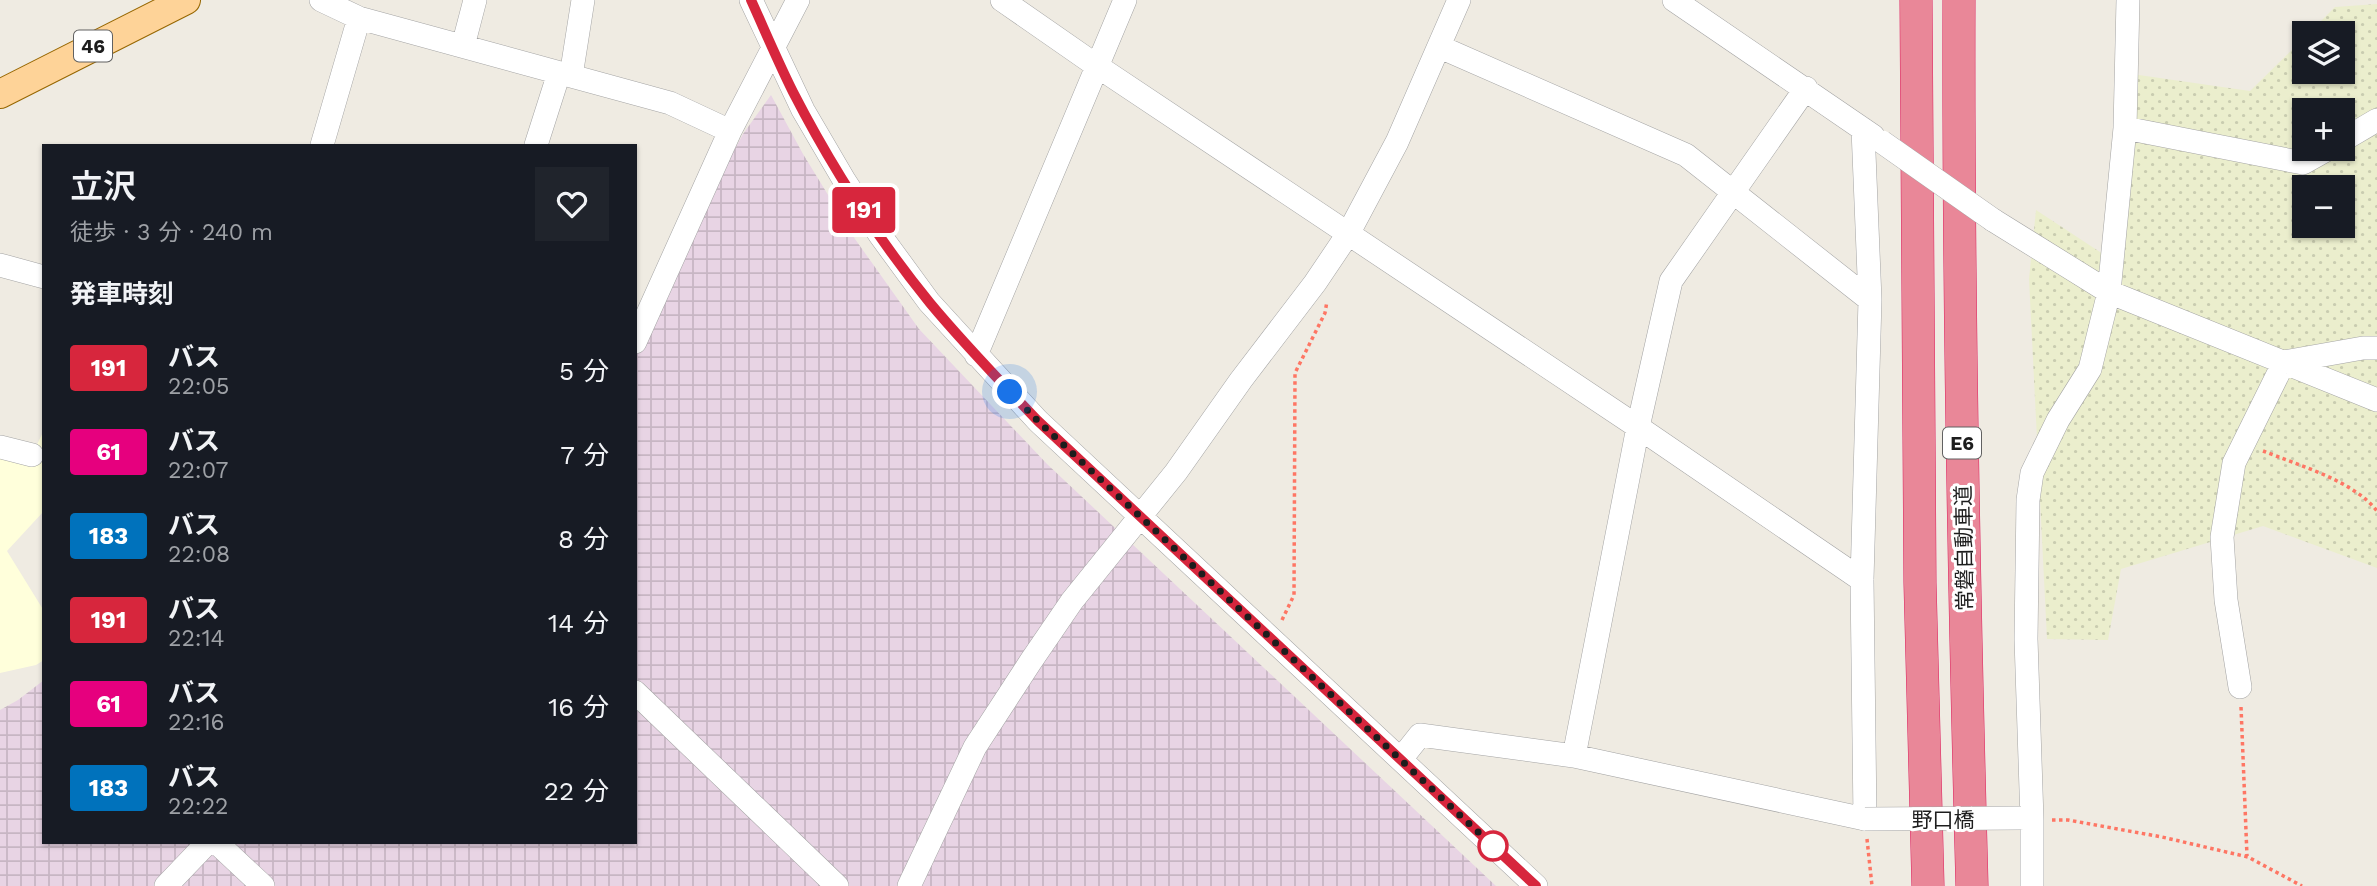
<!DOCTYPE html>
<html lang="ja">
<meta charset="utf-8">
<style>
:root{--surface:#171b24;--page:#20242c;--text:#f1f3f6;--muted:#9ea1a6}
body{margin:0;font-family:"Work Sans","Noto Sans JP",sans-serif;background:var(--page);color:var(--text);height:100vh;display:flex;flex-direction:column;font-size:26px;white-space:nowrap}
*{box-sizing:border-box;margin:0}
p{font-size:23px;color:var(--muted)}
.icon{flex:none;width:38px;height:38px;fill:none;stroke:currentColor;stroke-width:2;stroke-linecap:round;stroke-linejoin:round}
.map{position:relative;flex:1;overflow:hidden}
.panel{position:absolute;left:42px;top:144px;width:595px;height:700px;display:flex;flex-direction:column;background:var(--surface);border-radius:0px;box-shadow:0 2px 5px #0004}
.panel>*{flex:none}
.badge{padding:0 14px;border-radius:5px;font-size:24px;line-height:46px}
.controls{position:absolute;left:2292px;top:21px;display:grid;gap:14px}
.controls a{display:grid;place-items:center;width:63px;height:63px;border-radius:0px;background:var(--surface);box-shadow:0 2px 5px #0004;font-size:35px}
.you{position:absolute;width:35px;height:35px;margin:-18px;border:5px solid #fff;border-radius:50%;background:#1a73e8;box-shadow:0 0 0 10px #1a73e833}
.map>.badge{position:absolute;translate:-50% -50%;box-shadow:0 0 0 4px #fff}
h2{padding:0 28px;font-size:26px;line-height:63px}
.round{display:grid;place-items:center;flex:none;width:74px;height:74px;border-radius:0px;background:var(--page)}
.headline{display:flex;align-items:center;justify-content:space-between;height:119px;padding:0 28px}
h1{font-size:33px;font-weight:600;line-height:52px}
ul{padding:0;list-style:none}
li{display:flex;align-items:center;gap:21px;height:84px;padding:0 28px}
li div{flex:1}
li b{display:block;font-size:26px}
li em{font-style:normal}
li .badge{min-width:77px;font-weight:700;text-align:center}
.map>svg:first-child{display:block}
.industrial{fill:url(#industrial-grid)}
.education{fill:#ffffdb}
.farmland{fill:url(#farmland-dots);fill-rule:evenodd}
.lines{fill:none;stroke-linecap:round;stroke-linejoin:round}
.minor-casing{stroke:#a4a4a4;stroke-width:24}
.major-casing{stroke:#966600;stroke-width:30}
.highway-casing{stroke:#dd1f5d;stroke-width:33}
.path{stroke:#fe7664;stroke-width:3.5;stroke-dasharray:3.5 3.5;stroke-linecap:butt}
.minor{stroke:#fff;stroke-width:23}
.major{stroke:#fed398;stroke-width:28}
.highway{stroke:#e98798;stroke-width:32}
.minor-bridge-casing{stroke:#a4a4a4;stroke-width:24;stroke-linecap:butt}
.minor-bridge{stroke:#fff;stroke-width:23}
.line-casing{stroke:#fff;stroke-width:16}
.line{stroke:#d7263d;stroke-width:10}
.walk{stroke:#1d1d1d;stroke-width:7;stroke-dasharray:0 12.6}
.stop-dot{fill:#fff;stroke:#d7263d;stroke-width:3.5}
.labels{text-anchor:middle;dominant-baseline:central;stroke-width:6;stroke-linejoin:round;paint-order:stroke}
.shield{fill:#fff;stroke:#616161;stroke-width:2}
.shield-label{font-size:19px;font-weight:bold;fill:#1d1d1d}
.street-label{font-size:21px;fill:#1d1d1d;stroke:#fff}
</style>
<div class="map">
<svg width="2377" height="886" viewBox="0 0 2377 886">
<defs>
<pattern id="industrial-grid" width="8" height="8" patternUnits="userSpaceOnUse" patternTransform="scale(1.75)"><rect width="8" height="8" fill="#e8d4e4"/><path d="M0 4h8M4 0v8" fill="none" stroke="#c7b6c3"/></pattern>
<pattern id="farmland-dots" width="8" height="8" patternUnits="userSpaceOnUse" patternTransform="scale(1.75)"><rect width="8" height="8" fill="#ebeecd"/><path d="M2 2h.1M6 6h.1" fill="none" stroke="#c9ccb0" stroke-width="1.8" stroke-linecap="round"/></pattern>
</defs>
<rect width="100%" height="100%" fill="#efebe2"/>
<path class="industrial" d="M 771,95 L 803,154 L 855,239 L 919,329 L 1047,464 L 1496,886 L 0,886 L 0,710 L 18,700 L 44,680 L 44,842 L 635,842 L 635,333 L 743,134 Z"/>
<path class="education" d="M 44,430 L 44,511 L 7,551 L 44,611 L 44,660 L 36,665 L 0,673 L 0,447 L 32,455 Z"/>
<path class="farmland" d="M 2377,4 L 2377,568 L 2263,526 L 2121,569 L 2108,640 L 2047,639 L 2029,279 L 2036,210 L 2103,254 L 2118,72 L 2250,91 L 2305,37 L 2305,72 L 2343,72 L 2343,33 L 2309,33 L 2335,7 ZM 2305,110 L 2343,110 L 2343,149 L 2305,149 ZM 2305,187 L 2343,187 L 2343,226 L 2305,226 Z"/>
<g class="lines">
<g class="minor-casing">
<path id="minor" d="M 321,0 L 359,18 L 670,103 L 730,131
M 751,0 L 803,110 L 844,180 L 880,235 L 929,302 L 1038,421 L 1536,886
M 1002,0 L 1097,66 L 1638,427 L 1862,580
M 1674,0 L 1873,136
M 463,46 L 475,0
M 1440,47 L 1686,155 L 1870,300
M 571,76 L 583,0
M 2125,128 L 2303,163 L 2328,149
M 2343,140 L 2377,120
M 322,145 L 359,18
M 536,145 L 559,73
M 1993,220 L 2109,292 L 2377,400
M 0,265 L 44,277
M 635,342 L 730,131 L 798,0
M 976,355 L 1125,0
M 0,447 L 32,455
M 2240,687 L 2226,600 L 2222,537 L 2234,463 L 2284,362 L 2363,348 L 2377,348
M 635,692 L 837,886
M 1574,756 L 1638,427 L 1671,281 L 1806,88
M 1401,759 L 1420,735 L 1574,756 L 1865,819 L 1862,580 L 1870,300 L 1863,129
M 2021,818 L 2032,820 L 2026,639 L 2028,500 L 2032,473 L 2058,420 L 2090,369 L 2109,292 L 2125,128 L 2128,0
M 2032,820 L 2032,886
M 216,842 L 263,886
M 166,886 L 208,842
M 909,886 L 975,747 L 1031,661 L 1072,601 L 1176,472 L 1241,380 L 1315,283 L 1348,234 L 1397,142 L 1459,0"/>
</g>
<g class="major-casing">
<path id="major" d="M 0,94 L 186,0"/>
</g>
<g class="highway-casing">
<path id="highway" d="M 1916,0 L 1920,583 L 1928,886
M 1959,0 C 1958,295 1964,591 1972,886"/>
</g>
<path class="path" d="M 2263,451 C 2298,465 2354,481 2377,511
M 1282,620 L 1294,595 L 1295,373 L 1325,313 L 1327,301
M 2241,707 L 2247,856
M 2052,820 L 2068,820 L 2162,837 L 2248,857 L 2302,886
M 1867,839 L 1872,886"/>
<use href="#minor" class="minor"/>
<use href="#major" class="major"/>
<use href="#highway" class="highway"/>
<g class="minor-bridge-casing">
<path id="minor-bridge" d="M 1882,142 L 1993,220
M 1865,819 L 2021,818"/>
</g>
<use href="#minor-bridge" class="minor-bridge"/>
</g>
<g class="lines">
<g class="line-casing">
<path id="line" d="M 751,0 C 765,31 778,62 793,92 C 831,166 878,239 930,303 C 964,344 1001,382 1038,421 L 1536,886"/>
</g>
<use href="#line" class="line"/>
<path class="walk" d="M 1010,392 L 1038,421 L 1493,846"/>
</g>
<circle class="stop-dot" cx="1493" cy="846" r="14"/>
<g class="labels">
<g class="shield">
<rect x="74" y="30.5" width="38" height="31" rx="5"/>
<rect x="1943" y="427.5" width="38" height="31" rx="5"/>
</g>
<g class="shield-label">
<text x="93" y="46">46</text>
<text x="1962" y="443">E6</text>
</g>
<g class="street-label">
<text transform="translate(1964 548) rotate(-91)">常磐自動車道</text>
<text x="1943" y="819">野口橋</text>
</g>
</g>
</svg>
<div class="controls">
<a><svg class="icon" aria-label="layers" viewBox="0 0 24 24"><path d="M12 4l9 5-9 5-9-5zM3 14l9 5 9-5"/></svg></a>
<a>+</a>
<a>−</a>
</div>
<div class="you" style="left:1010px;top:392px"></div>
<b class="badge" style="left:864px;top:210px;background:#d7263d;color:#fff">191</b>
<section class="panel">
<div class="headline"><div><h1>立沢</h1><p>徒歩 · 3 分 · 240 m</p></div><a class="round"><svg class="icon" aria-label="heart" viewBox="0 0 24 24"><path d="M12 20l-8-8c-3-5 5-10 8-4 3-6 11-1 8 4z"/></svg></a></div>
<h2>発車時刻</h2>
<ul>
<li><span class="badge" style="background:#d7263d;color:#fff">191</span><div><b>バス</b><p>22:05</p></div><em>5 分</em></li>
<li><span class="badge" style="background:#e6007e;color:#fff">61</span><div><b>バス</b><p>22:07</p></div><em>7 分</em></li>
<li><span class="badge" style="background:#0072bc;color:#fff">183</span><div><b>バス</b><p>22:08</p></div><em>8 分</em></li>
<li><span class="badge" style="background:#d7263d;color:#fff">191</span><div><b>バス</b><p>22:14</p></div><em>14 分</em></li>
<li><span class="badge" style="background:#e6007e;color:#fff">61</span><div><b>バス</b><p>22:16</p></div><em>16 分</em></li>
<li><span class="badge" style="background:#0072bc;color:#fff">183</span><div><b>バス</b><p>22:22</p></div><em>22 分</em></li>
</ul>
</section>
</div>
